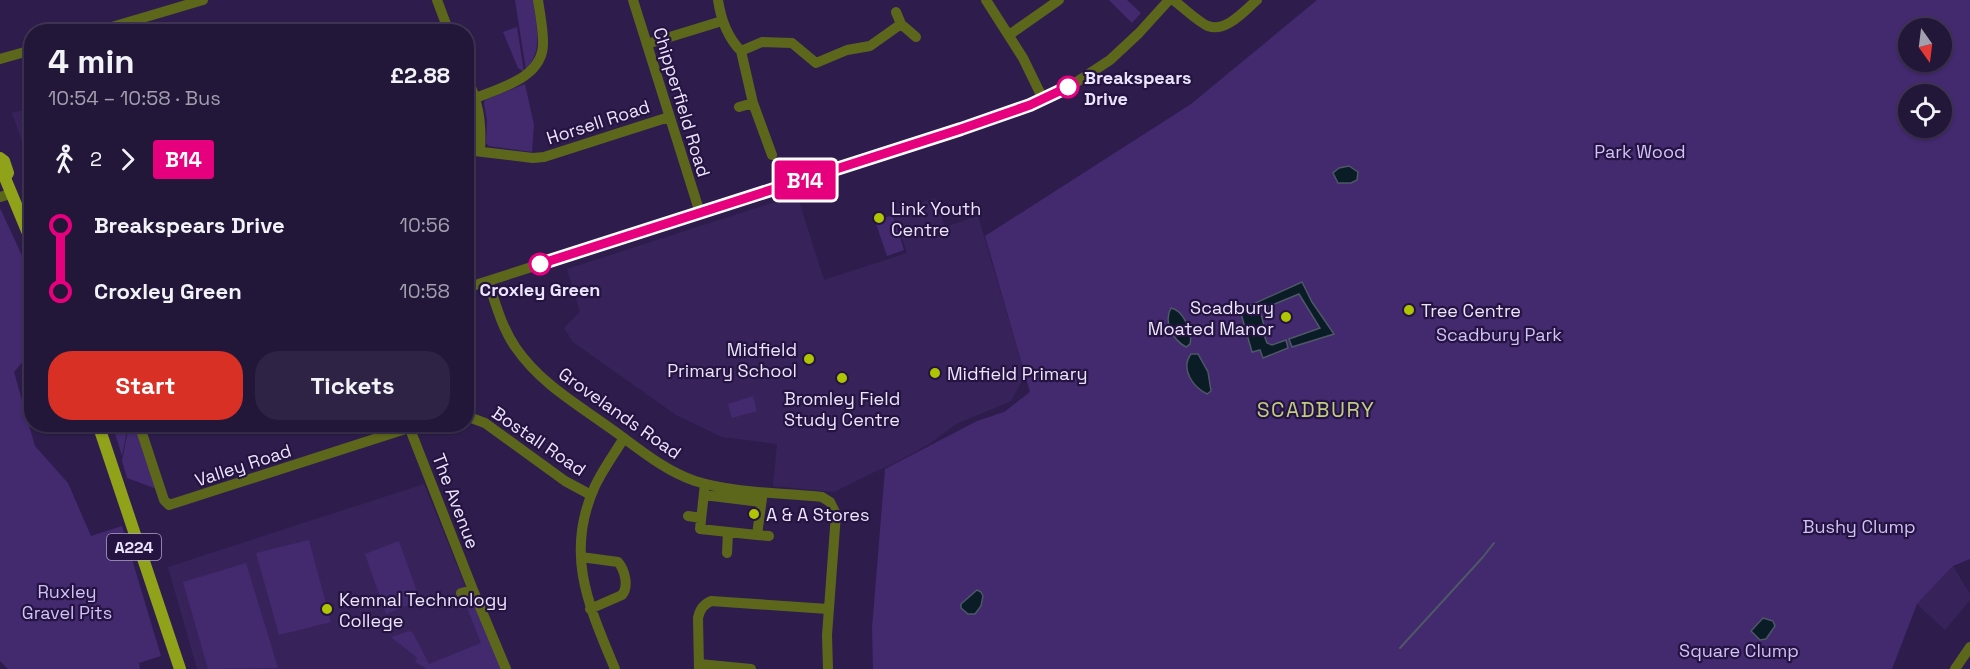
<!DOCTYPE html>
<meta charset="utf-8">
<style>
:root{--surface:#221639;--page:#2e2344;--text:#f1f3f6;--muted:#a29fae;--line:#3f3553;--accent:#d93025}
body{margin:0;font-family:"Space Grotesk",sans-serif;background:var(--page);color:var(--text);height:100vh;display:flex;flex-direction:column;font-size:22px;white-space:nowrap}
*{box-sizing:border-box;margin:0}
p{font-size:20px;color:var(--muted)}
.icon{flex:none;width:33px;height:33px;fill:none;stroke:currentColor;stroke-width:2;stroke-linecap:round;stroke-linejoin:round}
.map{position:relative;flex:1;overflow:hidden}
.sheet{position:absolute;left:24px;top:24px;width:450px;height:408px;display:flex;flex-direction:column;background:var(--surface);border-radius:24px;box-shadow:0 2px 4px #0004,0 0 0 2px var(--line)}
.sheet>*{flex:none}
.badge{padding:0 12px;border-radius:4px;font-size:21px;line-height:39px}
.needle{width:39px;rotate:166deg}
.tools{position:absolute;left:1898px;top:18px;display:grid;gap:12px}
.tools a{display:grid;place-items:center;width:54px;height:54px;border-radius:50%;background:var(--surface);box-shadow:0 2px 4px #0004,0 0 0 2px var(--line);font-size:30px}
.map>.badge{position:absolute;translate:-50% -50%;box-shadow:0 0 0 3px #fff}
.legs{display:flex;align-items:center;gap:9px;height:66px;padding:0 24px;font-size:20px}
.legs p{margin-inline-start:auto}
.head{display:flex;align-items:center;justify-content:space-between;height:102px;padding:0 24px}
h1{font-size:33px;font-weight:600;line-height:45px}
.primary-button{display:flex;gap:12px;margin-top:auto;padding:12px 24px}
.primary-button a{flex:1;height:69px;border-radius:24px;background:var(--accent);color:#fff;font-size:24px;font-weight:600;line-height:69px;text-align:center}
.primary-button a+a{background:var(--page);color:var(--text)}
ul{padding:0 24px;list-style:none}
li{display:flex;align-items:center;gap:21px;height:66px;font-size:22px}
li i{display:grid;place-items:center;width:9px;height:100%;margin:0 8px;background:currentColor}
li i::after{content:'';width:15px;height:15px;margin:-8px;border:4px solid;border-radius:50%;background:var(--surface)}
li p{margin-inline-start:auto}
li:first-child i{background:linear-gradient(#0000 50%,currentColor 0)}
li:last-child i{background:linear-gradient(currentColor 50%,#0000 0)}
.map>svg:first-child{display:block}
.built{fill:#37235a}
.green{fill:#43296e;fill-rule:evenodd}
.water{fill:#0a1c26;stroke:#4d5866;stroke-width:1.5}
.lines{fill:none;stroke-linecap:round;stroke-linejoin:round}
.stream{stroke:#4d5866;stroke-width:2}
.minor{stroke:#5c671c;stroke-width:10}
.major{stroke:#90a11a;stroke-width:12}
.line-1-casing{stroke:#fff;stroke-width:14}
.line-1{stroke:#e6007e;stroke-width:9}
.stop-1-dot{fill:#fff;stroke:#e6007e;stroke-width:3}
.poi-dot{fill:#b0c502;stroke:#251341;stroke-width:2}
.labels{text-anchor:middle;dominant-baseline:central;stroke-width:4.5;stroke-linejoin:round;paint-order:stroke}
.shield{fill:#251341;stroke:#afa5c4;stroke-width:1.5}
.shield-label{font-size:16px;font-weight:bold;fill:#eae4fc}
.stop-label{font-size:18px;font-weight:bold;fill:#eae4fc;stroke:#251341;text-anchor:start}
.street-label{font-size:18px;fill:#eae4fc;stroke:#251341}
.park-label{font-size:18px;fill:#d0c2f7;stroke:#251341}
.poi-label{font-size:18px;fill:#eae4fc;stroke:#251341;text-anchor:start}
.quarter-label{font-size:21px;letter-spacing:1.5px;fill:#bfcd81;stroke:#251341}
</style>
<div class="map">
<svg width="1970" height="669" viewBox="0 0 1970 669">
<rect width="100%" height="100%" fill="#2e1d4c"/>
<path class="built" d="M 31,108 L 32,108 L 31,166 L 12,113 Z
M 797,195 L 824,280 L 907,253 L 893,212 L 935,198 L 945,227 L 978,216 L 1025,375 L 1011,401 L 956,424 L 931,443 L 893,464 L 870,474 L 834,492 L 773,486 L 777,444 L 722,437 L 676,415 L 573,342 L 564,328 L 580,312 L 567,269 Z
M 424,484 L 499,669 L 197,669 L 168,567 Z
M 1953,566 L 1970,594 L 1970,600 L 1945,630 L 1917,604 Z"/>
<path class="green" d="M 515,0 L 533,0 C 536,25 544,50 526,70 Z
M 1109,0 L 1127,0 L 1141,13 L 1132,23 Z
M 1317,0 L 1970,0 L 1970,559 L 1953,566 L 1917,604 L 1892,669 L 873,669 L 872,628 L 885,469 L 977,421 L 1004,412 L 1030,392 L 985,236 L 1191,104 ZM 1908,28 L 1941,28 L 1941,62 L 1908,62 ZM 1908,94 L 1941,94 L 1941,128 L 1908,128 Z
M 517,27 L 524,72 L 518,68 L 503,32 Z
M 525,84 L 534,125 L 532,152 L 489,146 L 486,143 L 487,120 L 484,103 L 485,100 Z
M 0,208 L 31,275 L 31,352 L 14,372 L 35,446 L 68,483 L 91,536 L 122,526 L 161,656 L 139,663 L 140,669 L 8,669 L 0,661 Z
M 893,215 L 904,250 L 887,256 L 875,221 Z
M 753,396 L 757,411 L 732,418 L 728,404 Z
M 114,425 L 128,425 L 122,456 L 114,430 Z
M 129,425 L 136,425 L 157,489 L 127,478 L 122,461 Z
M 309,540 L 331,622 L 279,635 L 256,553 Z
M 399,541 L 420,600 L 386,614 L 365,554 Z
M 246,563 L 278,668 L 208,669 L 183,582 Z
M 471,592 L 501,669 L 427,669 L 415,662 L 417,658 L 415,656 L 391,637 L 409,631 L 413,633 L 429,664 L 481,643 L 462,595 Z"/>
<path class="water" d="M 1349,166 L 1358,172 L 1357,180 L 1351,183 L 1338,183 L 1333,173 L 1339,168 Z
M 1302,282 L 1312,302 L 1334,334 L 1292,347 L 1289,339 L 1320,328 L 1299,294 L 1260,310 L 1265,330 L 1264,335 L 1267,343 L 1272,345 L 1286,340 L 1288,348 L 1263,358 L 1260,350 L 1252,352 L 1240,310 Z
M 1171,308 C 1183,310 1193,332 1190,344 L 1186,347 C 1173,340 1163,322 1171,308 Z
M 1191,354 L 1198,354 L 1208,372 L 1211,391 L 1207,394 C 1193,387 1180,369 1191,354 Z
M 977,590 L 981,592 L 983,596 L 981,606 L 975,614 L 968,614 L 961,608 L 961,604 Z
M 1763,618 L 1773,621 L 1775,626 L 1766,639 L 1760,640 L 1751,631 Z"/>
<g class="lines">
<path class="stream" d="M 1400,648 L 1483,557 L 1494,543"/>
<path class="minor" d="M 437,0 L 449,32
M 633,0 L 700,213
M 718,0 C 721,20 727,37 741,51 L 762,42 L 792,43 L 816,63 L 847,50 L 870,46 L 901,24
M 986,0 L 1023,58 L 1043,99
M 1173,0 C 1183,7 1198,22 1208,26 C 1226,33 1245,10 1257,0
M 896,12 L 901,24 L 916,37
M 95,32 L 203,0
M 1009,35 L 1059,0
M 647,44 L 722,21
M 741,51 L 753,103 L 772,155
M 0,59 L 32,50
M 466,74 C 478,103 482,120 480,151
M 476,98 C 502,87 544,77 543,42 C 543,28 540,14 538,0
M 739,107 L 753,103
M 466,150 L 533,158 L 544,157 L 669,117
M 0,197 L 11,194
M 488,281 C 496,305 502,328 516,348 C 540,383 577,404 610,428 C 637,447 663,470 695,481 C 733,493 782,493 822,497 L 830,502 L 836,514 L 827,635 L 828,669
M 466,288 L 804,180 L 1030,105 L 1069,87 L 1110,60 L 1139,33 L 1169,0
M 466,416 L 485,423 L 565,481 L 591,495
M 139,424 L 164,500 L 169,505 L 421,424
M 408,424 L 473,590 L 506,669
M 705,484 L 700,529 L 757,535
M 704,495 L 761,502
M 762,498 L 757,535 L 769,536
M 688,516 L 701,518
M 727,553 L 728,532
M 581,557 L 618,562 C 625,570 629,587 622,595 L 590,609
M 461,593 L 473,590
M 699,664 L 751,669
M 615,669 C 589,606 564,554 595,486 C 603,469 614,454 624,438
M 699,669 L 698,618 C 700,609 703,605 711,601 L 828,609
M 1955,669 L 1970,647"/>
<path class="major" d="M 0,158 L 4,161 L 8,173 L 5,178
M 0,173 L 5,178 L 32,243
M 98,424 L 180,669"/>
</g>
<g class="lines">
<g class="line-1-casing">
<path id="line-1" d="M 540,264 L 961,129 L 1030,105 L 1068,87"/>
</g>
<use href="#line-1" class="line-1"/>
</g>
<g class="stop-1-dot">
<circle cx="1068" cy="87" r="10"/>
<circle cx="540" cy="264" r="10"/>
</g>
<g class="poi-dot">
<circle cx="879" cy="218" r="6"/>
<circle cx="1409" cy="310" r="6"/>
<circle cx="1286" cy="317" r="6"/>
<circle cx="809" cy="359" r="6"/>
<circle cx="935" cy="373" r="6"/>
<circle cx="842" cy="378" r="6"/>
<circle cx="754" cy="514" r="6"/>
<circle cx="327" cy="609" r="6"/>
</g>
<g class="labels">
<rect class="shield" x="107" y="534" width="54" height="26" rx="4.5"/>
<g class="shield-label">
<text x="134" y="547">A224</text>
</g>
<g class="stop-label">
<text x="1084" y="77">Breakspears<tspan x="1084" dy="21">Drive</tspan></text>
<text x="540" y="289" text-anchor="middle">Croxley Green</text>
</g>
<g class="street-label">
<text transform="translate(682 102) rotate(73)">Chipperfield Road</text>
<text transform="translate(598 122) rotate(-18)">Horsell Road</text>
<text transform="translate(620 413) rotate(35)">Grovelands Road</text>
<text transform="translate(539 441) rotate(34)">Bostall Road</text>
<text transform="translate(243 465) rotate(-18)">Valley Road</text>
<text transform="translate(456 501) rotate(69)">The Avenue</text>
</g>
<g class="park-label">
<text x="1640" y="151">Park Wood</text>
<text x="1499" y="334">Scadbury Park</text>
<text x="1859" y="526">Bushy Clump</text>
<text x="67" y="591">Ruxley<tspan x="67" dy="21">Gravel Pits</tspan></text>
<text x="1739" y="650">Square Clump</text>
</g>
<g class="poi-label">
<text x="891" y="208">Link Youth<tspan x="891" dy="21">Centre</tspan></text>
<text x="1274" y="307" text-anchor="end">Scadbury<tspan x="1274" dy="21">Moated Manor</tspan></text>
<text x="1421" y="310">Tree Centre</text>
<text x="797" y="349" text-anchor="end">Midfield<tspan x="797" dy="21">Primary School</tspan></text>
<text x="947" y="373">Midfield Primary</text>
<text x="842" y="398" text-anchor="middle">Bromley Field<tspan x="842" dy="21">Study Centre</tspan></text>
<text x="766" y="514">A &amp; A Stores</text>
<text x="339" y="599">Kemnal Technology<tspan x="339" dy="21">College</tspan></text>
</g>
<g class="quarter-label">
<text x="1316" y="409">SCADBURY</text>
</g>
</g>
</svg>
<div class="tools">
<a><svg class="needle" viewBox="-14 -14 28 28"><path d="M0-13l5 13h-10z" fill="#e53935"/><path d="M0 13l5-13h-10z" fill="#a29fae"/></svg></a>
<a><svg class="icon" aria-label="locate" viewBox="0 0 24 24"><circle cx="12" cy="12" r="6"/><path d="M12 2v4M12 18v4M2 12h4M18 12h4"/></svg></a>
</div>
<b class="badge" style="left:805px;top:180px;background:#e6007e;color:#fff">B14</b>
<section class="sheet">
<div class="head"><div><h1>4 min</h1><p>10:54 – 10:58 · Bus</p></div><b>£2.88</b></div>
<div class="legs"><svg class="icon" aria-label="walk" viewBox="0 0 24 24"><circle cx="13" cy="4" r="2"/><path d="M13 8l-2 6 4 7M11 14l-3 7M7 12l3-4h3l4 4"/></svg>2<svg class="icon" aria-label="forward" viewBox="0 0 24 24"><path d="M9 5l7 7-7 7"/></svg><b class="badge" style="background:#e6007e;color:#fff">B14</b></div>
<ul>
<li><i style="color:#e6007e"></i><b>Breakspears Drive</b><p>10:56</p></li>
<li><i style="color:#e6007e"></i><b>Croxley Green</b><p>10:58</p></li>
</ul>
<div class="primary-button"><a>Start</a><a>Tickets</a></div>
</section>
</div>
